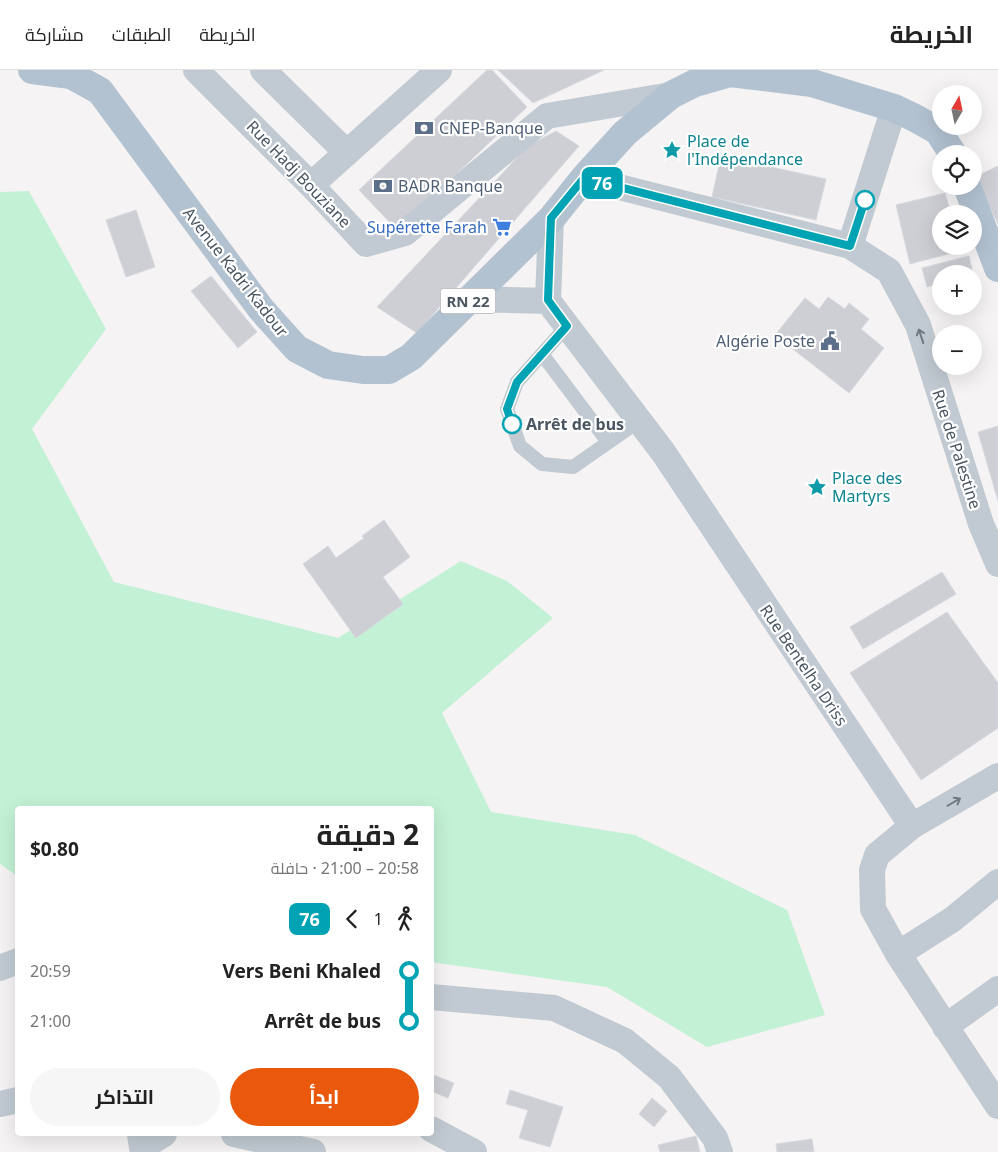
<!DOCTYPE html>
<html lang="ar">
<meta charset="utf-8">
<style>
:root{--surface:#fff;--page:#f6f6f6;--text:#222;--muted:#767676;--line:#e0e0e0;--accent:#ea580c}
body{margin:0;font-family:"Noto Sans",Cairo,sans-serif;background:var(--page);color:var(--text);direction:rtl;height:100vh;display:flex;flex-direction:column;font-size:19px;white-space:nowrap}
*{box-sizing:border-box;margin:0}
p{font-size:16px;color:var(--muted)}
.icon{flex:none;width:28px;height:28px;fill:none;stroke:currentColor;stroke-width:2;stroke-linecap:round;stroke-linejoin:round}
.map{position:relative;flex:1;overflow:hidden;direction:ltr}
.side{position:absolute;left:15px;top:736px;width:419px;height:330px;display:flex;flex-direction:column;background:var(--surface);border-radius:5px;box-shadow:0 5px 20px #0002;direction:rtl}
.side>*{flex:none}
.badge{padding:0 10px;border-radius:8px;font-size:18px;line-height:32px}
.needle{width:32px;rotate:9deg}
.controls{position:absolute;left:932px;top:15px;display:grid;gap:10px}
.controls a{display:grid;place-items:center;width:50px;height:50px;border-radius:50%;background:var(--surface);box-shadow:0 5px 20px #0002;font-size:25px}
.map>.badge{position:absolute;translate:-50% -50%;box-shadow:0 0 0 2px #fff}
.legs{display:flex;align-items:center;gap:8px;height:55px;padding:0 15px;font-size:16px}
.legs p{margin-inline-start:auto}
.headline{display:flex;align-items:center;justify-content:space-between;height:85px;padding:0 15px}
h1{font-size:28px;font-weight:700;line-height:38px}
.primary-button{display:flex;gap:10px;margin-top:auto;padding:10px 15px}
.primary-button a{flex:1;height:58px;border-radius:30px;background:var(--accent);color:#fff;font-size:20px;font-weight:700;line-height:58px;text-align:center}
.primary-button a+a{background:var(--page);color:var(--text)}
ul{padding:0 15px;list-style:none}
li{display:flex;align-items:center;gap:18px;height:50px;font-size:19px}
li i{display:grid;place-items:center;width:8px;height:100%;margin:0 6px;background:currentColor}
li i::after{content:'';width:12px;height:12px;margin:-6px;border:4px solid;border-radius:50%;background:var(--surface)}
li p{margin-inline-start:auto}
li:first-child i{background:linear-gradient(#0000 50%,currentColor 0)}
li:last-child i{background:linear-gradient(currentColor 50%,#0000 0)}
header{display:flex;align-items:center;gap:30px;box-sizing:border-box;height:70px;padding:0 25px;background:var(--surface);border-bottom:1px solid var(--line)}
header strong{font-size:24px}
nav{display:flex;gap:28px;margin-inline-start:auto;font-size:18px}
.map>svg:first-child{display:block}
.green{fill:#c3f1d5}
.building{fill:#cdcfd5;stroke:#d7d9de}
.lines{fill:none;stroke-linecap:round;stroke-linejoin:round}
.lane{stroke:#c1cad2;stroke-width:14}
.street{stroke:#c1cad2;stroke-width:26}
.primary{stroke:#b3c2d1;stroke-width:28}
.oneway{stroke:#6e7983}
.line-1-casing{stroke:#fff;stroke-width:11}
.line-1{stroke:#00a3b4;stroke-width:8}
.stop-1-dot{fill:#fff;stroke:#00a3b4;stroke-width:2.5}
.labels{text-anchor:middle;dominant-baseline:central;stroke-width:4.5;stroke-linejoin:round;paint-order:stroke}
.shield{fill:#fff;stroke:#808990;stroke-width:1}
.shield-label{font-size:15px;font-weight:bold;fill:#4a5661}
.service-label{font-size:16px;fill:#4e5e75;stroke:#fff;text-anchor:start}
.culture-label{font-size:16px;fill:#0d838f;stroke:#fff;text-anchor:start}
.street-label{font-size:16px;fill:#4a5661;stroke:#fff}
.shop-label{font-size:16px;fill:#366cbe;stroke:#fff;text-anchor:end}
.stop-label{font-size:16px;font-weight:bold;fill:#4a5661;stroke:#fff;text-anchor:start}
</style>
<header>
<strong>الخريطة</strong>
<nav><a>الخريطة</a><a>الطبقات</a><a>مشاركة</a></nav>
</header>
<div class="map">
<svg width="998" height="1082" viewBox="0 0 998 1082">
<rect width="100%" height="100%" fill="#f5f3f3"/>
<path class="green" d="M 29,121 L 106,259 L 32,359 L 114,512 L 338,568 L 461,491 L 507,511 L 553,548 L 442,643 L 491,742 L 635,765 L 787,840 L 825,945 L 707,977 L 607,917 L 431,892 L 431,739 L 18,739 L 17,806 L 0,794 L 0,122 Z"/>
<path class="building" d="M 487,0 L 492,0 L 527,37 L 397,160 L 359,120 Z
M 498,0 L 604,0 L 533,33 Z
M 556,61 L 579,76 L 417,263 L 377,237 L 528,76 Z
M 721,86 L 826,109 L 816,150 L 712,127 Z
M 998,96 L 998,154 L 975,107 Z
M 945,123 L 951,144 L 941,144 L 941,176 L 959,176 L 960,181 L 910,194 L 896,135 Z
M 136,140 L 155,197 L 126,207 L 106,150 Z
M 969,186 L 973,204 L 941,204 L 941,213 L 927,217 L 922,198 Z
M 211,206 L 257,262 L 238,278 L 191,221 Z
M 828,227 L 845,239 L 849,233 L 869,249 L 861,259 L 884,278 L 849,323 L 775,265 L 805,228 L 819,239 Z
M 998,356 L 998,431 L 978,362 Z
M 384,450 L 410,487 L 383,507 L 403,534 L 356,568 L 303,494 L 328,476 L 336,488 L 364,468 L 362,466 Z
M 942,502 L 956,524 L 863,579 L 850,557 Z
M 947,542 L 998,613 L 998,658 L 921,710 L 850,603 Z
M 431,1004 L 454,1013 L 448,1028 L 431,1021 Z
M 510,1020 L 563,1037 L 550,1077 L 519,1068 L 528,1040 L 506,1034 Z
M 652,1028 L 667,1041 L 654,1057 L 639,1044 Z
M 696,1066 L 700,1082 L 660,1082 L 658,1075 Z
M 812,1069 L 814,1082 L 777,1082 L 776,1074 Z"/>
<g class="lines">
<path class="lane" d="M 567,256 L 517,312 L 507,339 L 520,376 L 542,394 L 573,397 L 639,351
M 542,284 L 608,372"/>
<path class="street" d="M 196,0 L 311,115 L 366,174 L 405,163 L 547,46 L 671,25
M 263,0 L 347,83
M 584,108 L 850,176 L 889,201 L 918,255 L 981,454 L 998,494
M 311,115 L 439,0
M 551,149 L 548,231 L 663,382 L 912,756 L 877,785 L 872,800 L 873,839 L 898,884 L 998,1036
M 850,176 L 894,38
M 470,229 L 548,231
M 912,756 L 998,706
M 898,884 L 953,849 L 998,812
M 0,898 L 18,891
M 431,927 L 554,938 L 625,971 L 669,1007 L 715,1068 L 720,1082
M 945,957 L 998,919
M 0,1034 L 18,1030
M 431,1059 L 474,1082
M 140,1064 L 142,1078 L 164,1064
M 234,1064 L 313,1082"/>
<path class="primary" d="M 32,0 L 71,5 L 100,21 L 261,239 L 297,279 L 328,295 L 363,300 L 389,300 L 411,287 L 551,149 L 584,108 L 625,63 L 671,25 L 695,13 L 730,3 L 812,13 L 894,38 L 915,48 L 938,61 L 953,84
M 967,116 L 998,198"/>
</g>
<defs><path id="oneway-shaft" d="M-6 0H5M1.5-3L5.5 0L1.5 3" fill="none" stroke-width="1.6" stroke-linecap="round" stroke-linejoin="round" transform="scale(1.25)"/></defs>
<g class="oneway">
<use href="#oneway-shaft" transform="translate(921 266) rotate(-108)"/>
<use href="#oneway-shaft" transform="translate(954 732) rotate(-30)"/>
</g>
<g class="lines">
<g class="line-1-casing">
<path id="line-1" d="M 512,354 L 507,339 L 517,312 L 567,256 L 548,230 L 551,148 L 584,108 L 850,176 L 865,130"/>
</g>
<use href="#line-1" class="line-1"/>
</g>
<defs>
<g id="bank-bare" transform="scale(1.5)"><path d="M-6-4H6V4H-6ZM0-2.3a2.3 2.3 0 1 0 0 4.6a2.3 2.3 0 1 0 0-4.6Z" fill="#5c6f8a" stroke="#fff" stroke-width="2.5" paint-order="stroke"/></g>
<g id="sight-bare" transform="scale(1.5)"><path d="M0-6L1.8-2.2L6-1.7L2.9 1.2L3.7 5.4L0 3.3L-3.7 5.4L-2.9 1.2L-6-1.7L-1.8-2.2Z" fill="#0f9aa8" stroke="#fff" stroke-width="2.5" paint-order="stroke"/></g>
<g id="supermarket-bare" transform="scale(1.5)"><path d="M-6-5.5h2.5l.6 2H6L4.5 2H-2.5L-4.4-4H-6ZM-1.5 3.2a1.3 1.3 0 1 0 .1 0ZM3 3.2a1.3 1.3 0 1 0 .1 0Z" fill="#3f7fe0" stroke="#fff" stroke-width="2.5" paint-order="stroke"/></g>
<g id="civic-bare" transform="scale(1.5)"><path d="M-.6-6.5H3V-4.5H.6V-3L4-1V1h2V6H-6V1h2V-1L-.6-3ZM-1.2 2.5V6h2.4V2.5Z" fill="#5c6f8a" stroke="#fff" stroke-width="2.5" paint-order="stroke"/></g>
</defs>
<g fill-rule="evenodd">
<use href="#bank-bare" x="424" y="58"/>
<use href="#sight-bare" x="672" y="80"/>
<use href="#bank-bare" x="383" y="116"/>
<use href="#supermarket-bare" x="502" y="157"/>
<use href="#civic-bare" x="830" y="271"/>
<use href="#sight-bare" x="817" y="417"/>
</g>
<g class="stop-1-dot">
<circle cx="865" cy="130" r="9"/>
<circle cx="512" cy="354" r="9"/>
</g>
<g class="labels">
<rect class="shield" x="440.5" y="218.5" width="55" height="25" rx="4"/>
<g class="shield-label">
<text x="468" y="231">RN 22</text>
</g>
<g class="service-label">
<text x="439" y="58">CNEP-Banque</text>
<text x="398" y="116">BADR Banque</text>
<text x="815" y="271" text-anchor="end">Algérie Poste</text>
</g>
<g class="culture-label">
<text x="687" y="71">Place de<tspan x="687" dy="18">l'Indépendance</tspan></text>
<text x="832" y="408">Place des<tspan x="832" dy="18">Martyrs</tspan></text>
</g>
<g class="street-label">
<text transform="translate(299 104) rotate(46)">Rue Hadj Bouziane</text>
<text transform="translate(236 202) rotate(52)">Avenue Kadri Kadour</text>
<text transform="translate(957 379) rotate(72)">Rue de Palestine</text>
<text transform="translate(804 595) rotate(56)">Rue Bentelha Driss</text>
</g>
<g class="shop-label">
<text x="487" y="157">Supérette Farah</text>
</g>
<g class="stop-label">
<text x="526" y="354">Arrêt de bus</text>
</g>
</g>
</svg>
<div class="controls">
<a><svg class="needle" viewBox="-14 -14 28 28"><path d="M0-13l5 13h-10z" fill="#e53935"/><path d="M0 13l5-13h-10z" fill="#767676"/></svg></a>
<a><svg class="icon" aria-label="locate" viewBox="0 0 24 24"><circle cx="12" cy="12" r="6"/><path d="M12 2v4M12 18v4M2 12h4M18 12h4"/></svg></a>
<a><svg class="icon" aria-label="layers" viewBox="0 0 24 24"><path d="M12 4l9 5-9 5-9-5zM3 14l9 5 9-5"/></svg></a>
<a>+</a>
<a>−</a>
</div>
<b class="badge" style="left:602px;top:113px;background:#00a3b4;color:#fff">76</b>
<section class="side">
<div class="headline"><div><h1>2 دقيقة</h1><p>20:58 – 21:00 · حافلة</p></div><b>$0.80</b></div>
<div class="legs"><svg class="icon" aria-label="walk" viewBox="0 0 24 24"><circle cx="13" cy="4" r="2"/><path d="M13 8l-2 6 4 7M11 14l-3 7M7 12l3-4h3l4 4"/></svg>1<svg class="icon" aria-label="back" viewBox="0 0 24 24"><path d="M15 5l-7 7 7 7"/></svg><b class="badge" style="background:#00a3b4;color:#fff">76</b></div>
<ul>
<li><i style="color:#00a3b4"></i><b>Vers Beni Khaled</b><p>20:59</p></li>
<li><i style="color:#00a3b4"></i><b>Arrêt de bus</b><p>21:00</p></li>
</ul>
<div class="primary-button"><a>ابدأ</a><a>التذاكر</a></div>
</section>
</div>
